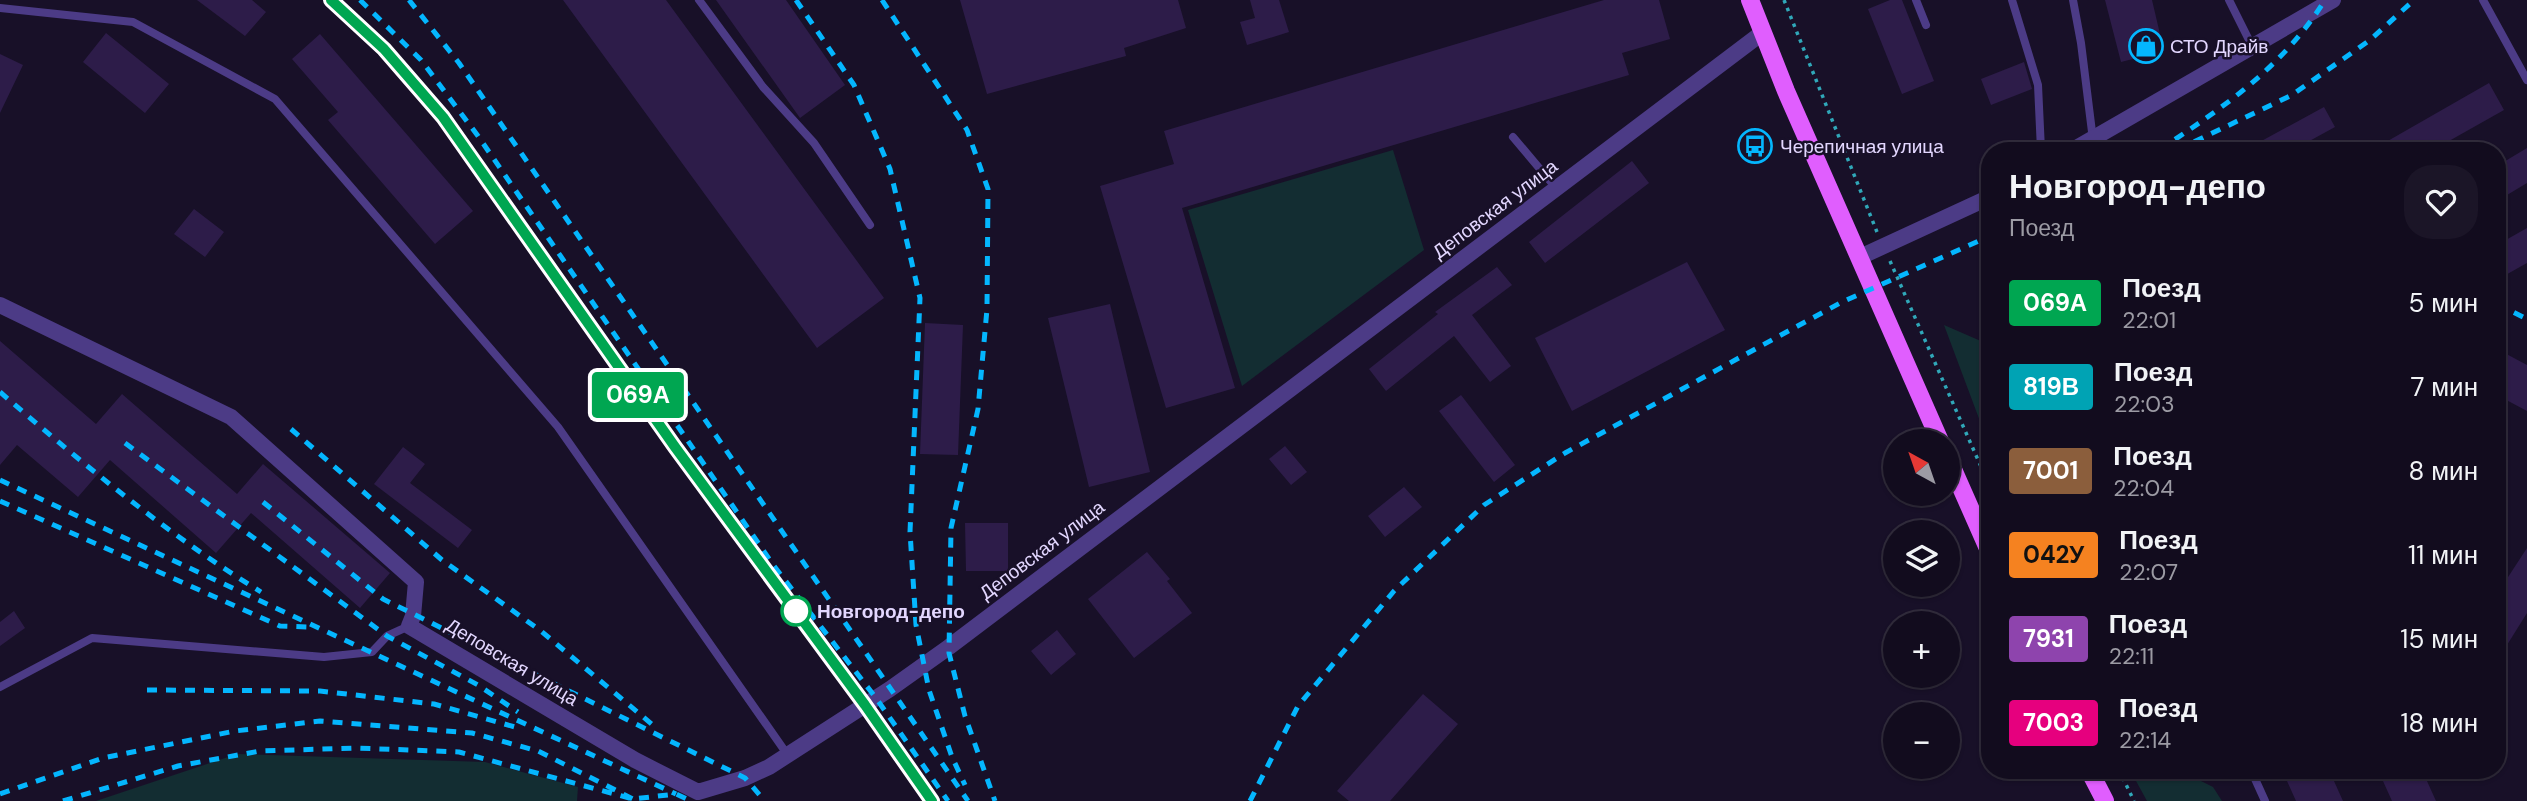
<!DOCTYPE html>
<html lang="ru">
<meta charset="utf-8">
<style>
:root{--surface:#120c1e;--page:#1b1527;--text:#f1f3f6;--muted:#9c9ba4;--line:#312c3c}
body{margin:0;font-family:"DM Sans",sans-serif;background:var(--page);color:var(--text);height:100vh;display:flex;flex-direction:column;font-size:26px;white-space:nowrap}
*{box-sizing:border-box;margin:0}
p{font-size:23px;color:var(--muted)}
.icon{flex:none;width:38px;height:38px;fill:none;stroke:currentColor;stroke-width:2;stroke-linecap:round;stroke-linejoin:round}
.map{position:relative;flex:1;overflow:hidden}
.side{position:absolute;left:1981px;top:142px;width:525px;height:637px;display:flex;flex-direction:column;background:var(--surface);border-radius:28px;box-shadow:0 2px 5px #0004,0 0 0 2px var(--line)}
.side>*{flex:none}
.badge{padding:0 14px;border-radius:5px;font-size:24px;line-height:46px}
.needle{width:46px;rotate:320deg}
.buttons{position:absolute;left:1883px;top:429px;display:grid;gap:14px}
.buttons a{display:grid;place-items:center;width:77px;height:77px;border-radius:50%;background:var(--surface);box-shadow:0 2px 5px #0004,0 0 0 2px var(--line);font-size:35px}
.map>.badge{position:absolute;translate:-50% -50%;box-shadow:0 0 0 4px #fff}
.round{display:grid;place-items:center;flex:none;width:74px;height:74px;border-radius:28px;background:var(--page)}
.summary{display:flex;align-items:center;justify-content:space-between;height:119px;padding:0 28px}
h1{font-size:33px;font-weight:700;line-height:52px}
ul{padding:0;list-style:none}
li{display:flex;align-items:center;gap:21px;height:84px;padding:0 28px}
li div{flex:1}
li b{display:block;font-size:26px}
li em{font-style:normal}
li .badge{min-width:77px;font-weight:700;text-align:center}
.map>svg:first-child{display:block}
.green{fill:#132d32}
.building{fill:#2d1c49}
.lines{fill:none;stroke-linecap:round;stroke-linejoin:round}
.path{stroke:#30a8b9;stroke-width:3.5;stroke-dasharray:3.5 5;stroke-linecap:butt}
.lane{stroke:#4c3b86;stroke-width:8}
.street{stroke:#4c3b86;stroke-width:16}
.primary{stroke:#e05efe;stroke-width:18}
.rail{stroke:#04b6fe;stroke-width:5;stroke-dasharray:10 9;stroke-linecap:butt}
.line-casing{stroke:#fff;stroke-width:16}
.line{stroke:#00a651;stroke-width:10}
.stop-dot{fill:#fff;stroke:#00a651;stroke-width:3.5}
.labels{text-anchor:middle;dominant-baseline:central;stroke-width:5;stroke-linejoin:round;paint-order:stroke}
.poi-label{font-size:19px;fill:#e3d7ff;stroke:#181028;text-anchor:start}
.street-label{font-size:19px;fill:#e3d7ff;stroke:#181028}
.stop-label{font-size:19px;font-weight:bold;fill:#e3d7ff;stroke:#181028;text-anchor:start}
</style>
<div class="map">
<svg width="2527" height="801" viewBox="0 0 2527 801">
<rect width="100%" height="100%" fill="#181028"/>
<path class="green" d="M 1393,150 L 1424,250 L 1242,386 L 1188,210 Z
M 1944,325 L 1990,345 L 1990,448 Z
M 237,754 L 485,762 L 578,787 L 577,801 L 96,801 Z
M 2130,770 L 2193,770 L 2195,778 L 2213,787 L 2222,801 L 2147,801 Z"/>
<path class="building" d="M 197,0 L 252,0 L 266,12 L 245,36 Z
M 563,0 L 666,0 L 884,298 L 817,348 Z
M 716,0 L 786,0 L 845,85 L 800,118 Z
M 960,0 L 1178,0 L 1186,28 L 1124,48 L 1126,56 L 987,94 Z
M 1250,0 L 1279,0 L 1289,32 L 1247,45 L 1240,22 L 1255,18 Z
M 1604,0 L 1659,0 L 1670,39 L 1622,53 L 1629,75 L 1182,208 L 1235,388 L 1166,408 L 1100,186 L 1174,164 L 1164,131 Z
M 1890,0 L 1902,0 L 1934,81 L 1902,94 L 1868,9 Z
M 2105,0 L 2152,0 L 2164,51 L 2121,62 Z
M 106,33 L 169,84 L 145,113 L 83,62 Z
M 320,34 L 473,211 L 435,244 L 328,120 L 338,112 L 292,59 Z
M 0,54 L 23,65 L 0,113 Z
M 2024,62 L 2032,89 L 1991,105 L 1981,79 Z
M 2489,83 L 2504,110 L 2433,150 L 2372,150 Z
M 2324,107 L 2335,127 L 2293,150 L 2245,150 Z
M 2527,148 L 2527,183 L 2497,201 L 2497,166 Z
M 1632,161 L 1649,183 L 1545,263 L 1529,242 Z
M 194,209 L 224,232 L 205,257 L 174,234 Z
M 2527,228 L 2527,263 L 2502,277 L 2497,268 L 2497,245 Z
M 1687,262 L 1725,330 L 1572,411 L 1535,338 Z
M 1497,267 L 1512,285 L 1472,315 L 1511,366 L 1490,382 L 1454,336 L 1386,391 L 1369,369 L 1438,314 L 1435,312 Z
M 1110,304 L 1150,472 L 1089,487 L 1048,318 Z
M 925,323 L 963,325 L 958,455 L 920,454 Z
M 0,341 L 96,424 L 122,394 L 237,494 L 263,464 L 390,573 L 360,608 L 251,513 L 216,553 L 110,460 L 78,497 L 17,445 L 0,465 Z
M 2497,349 L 2527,365 L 2527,411 L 2497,395 Z
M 1461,395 L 1515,465 L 1494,482 L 1439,411 Z
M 1285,446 L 1307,472 L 1291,485 L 1269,459 Z
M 403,447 L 425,464 L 410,483 L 472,530 L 458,548 L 374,484 Z
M 1404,487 L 1422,507 L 1385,537 L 1368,516 Z
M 965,523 L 1008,523 L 1008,571 L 966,571 Z
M 2527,548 L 2527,613 L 2497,661 L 2497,594 Z
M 1147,552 L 1170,579 L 1167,581 L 1192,613 L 1134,658 L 1088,599 Z
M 14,611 L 25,628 L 0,646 L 0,622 Z
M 1057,630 L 1076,654 L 1051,675 L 1031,651 Z
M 1423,694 L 1458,724 L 1390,801 L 1349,801 L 1337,791 Z
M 2282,770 L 2329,770 L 2343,801 L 2296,801 Z
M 2378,770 L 2422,770 L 2436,801 L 2392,801 Z"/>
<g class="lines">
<path class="path" d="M 1784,0 L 1877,232
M 1890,261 L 1990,487
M 2119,770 L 2134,801"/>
<path class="lane" d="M 699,0 L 763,87 L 814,143 L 870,225
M 1916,0 L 1926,25
M 2012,0 L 2038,85 L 2041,150
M 2073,0 L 2081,43 L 2093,140
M 2229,0 L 2253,48
M 2483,0 L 2527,80
M 0,8 L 133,22 L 275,99 L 558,427 L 787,754
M 1513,137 L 1556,188
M 0,687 L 92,638 L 324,657 L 372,652 L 387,636 L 409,626
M 2251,770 L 2265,801"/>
<path class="street" d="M 2073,150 L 2333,0
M 1860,257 L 1990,197
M 0,305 L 231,417 L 416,582 L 413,616 L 409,626 L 635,760 L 698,792 L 745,778 L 769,767 L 890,689 L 949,647 L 1762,33"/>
<path class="primary" d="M 1750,0 L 1786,91 L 1940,441
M 1948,458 L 1990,553
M 2089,770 L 2105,801"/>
<path class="rail" d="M 331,0 L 384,49 L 443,117 L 675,447 L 865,705 L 932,801
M 360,0 L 421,60 L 478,136 L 774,566 L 876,698 L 948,801
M 409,0 L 459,63 L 968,801
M 796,0 L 854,85 L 890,169 L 920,298 L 910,532 L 916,625 L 929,690 L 952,757 L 965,785
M 882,0 L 967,130 L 988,189 L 987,309 L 978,409 L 951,528 L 949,653 L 965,716 L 995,801
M 2159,150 C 2224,107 2283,67 2325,0
M 2177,150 L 2292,95 L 2370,40 L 2414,0
M 2497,304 L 2527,319
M 0,392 C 83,464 167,534 261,592
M 291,429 L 442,560 L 541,631 L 654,726
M 125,443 L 387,636 L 478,685 L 518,712
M 0,480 L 676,794
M 0,501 L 280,626 L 310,627
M 263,502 L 383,599 L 745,778 L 764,800
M 147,690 L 320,691 L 434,704 L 515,727
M 0,794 L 103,758 L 235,731 L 320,721 L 472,733 L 538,751 L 633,799
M 63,801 L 178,766 L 260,751 L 357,748 L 459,752 L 633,799 L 676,794 L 691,801
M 1250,801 L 1298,706 L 1394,591 L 1484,505 L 1565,453 L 1781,335 L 1842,302 L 1990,236"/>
</g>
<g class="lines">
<g class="line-casing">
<path id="line" d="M 331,0 L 384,49 L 443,117 L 675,447 L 865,705 L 932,801"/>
</g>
<use href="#line" class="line"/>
</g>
<defs>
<g id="shop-ring" transform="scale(1.75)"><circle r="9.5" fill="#181028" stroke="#04b6fe" stroke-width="1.5"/><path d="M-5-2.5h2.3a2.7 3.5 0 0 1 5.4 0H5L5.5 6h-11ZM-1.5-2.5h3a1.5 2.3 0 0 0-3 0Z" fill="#04b6fe"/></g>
<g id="bus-ring" transform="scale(1.75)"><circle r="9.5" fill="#181028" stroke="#04b6fe" stroke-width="1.5"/><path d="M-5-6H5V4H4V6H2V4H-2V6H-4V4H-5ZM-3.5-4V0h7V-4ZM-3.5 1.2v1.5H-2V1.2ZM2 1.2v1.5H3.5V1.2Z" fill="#04b6fe"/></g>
</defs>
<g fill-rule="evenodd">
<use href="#shop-ring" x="2146" y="46"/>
<use href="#bus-ring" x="1755" y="146"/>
</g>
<circle class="stop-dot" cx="796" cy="611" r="14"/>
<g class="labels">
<g class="poi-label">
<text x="2170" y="46">СТО Драйв</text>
<text x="1780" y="146">Черепичная улица</text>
</g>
<g class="street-label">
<text transform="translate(1495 209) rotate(-37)">Деповская улица</text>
<text transform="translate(1042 550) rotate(-37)">Деповская улица</text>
<text transform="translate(512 662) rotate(31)">Деповская улица</text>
</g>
<g class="stop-label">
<text x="817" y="611">Новгород-депо</text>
</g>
</g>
</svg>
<div class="buttons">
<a><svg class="needle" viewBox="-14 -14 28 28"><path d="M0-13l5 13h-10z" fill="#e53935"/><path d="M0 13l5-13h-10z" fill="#9c9ba4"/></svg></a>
<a><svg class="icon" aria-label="layers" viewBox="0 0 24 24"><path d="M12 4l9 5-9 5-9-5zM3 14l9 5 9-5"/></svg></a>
<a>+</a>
<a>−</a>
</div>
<b class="badge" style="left:638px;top:395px;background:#00a651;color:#fff">069А</b>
<section class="side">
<div class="summary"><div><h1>Новгород-депо</h1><p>Поезд</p></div><a class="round"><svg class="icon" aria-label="heart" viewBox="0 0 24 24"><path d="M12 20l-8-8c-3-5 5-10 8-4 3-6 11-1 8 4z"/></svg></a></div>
<ul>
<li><span class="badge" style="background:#00a651;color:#fff">069А</span><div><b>Поезд</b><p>22:01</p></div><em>5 мин</em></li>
<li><span class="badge" style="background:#00a3b4;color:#fff">819В</span><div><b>Поезд</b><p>22:03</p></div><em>7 мин</em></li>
<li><span class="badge" style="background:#8b5e3c;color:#fff">7001</span><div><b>Поезд</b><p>22:04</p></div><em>8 мин</em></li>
<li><span class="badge" style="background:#f58220;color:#111">042У</span><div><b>Поезд</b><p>22:07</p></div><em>11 мин</em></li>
<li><span class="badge" style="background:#8e44ad;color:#fff">7931</span><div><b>Поезд</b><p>22:11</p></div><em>15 мин</em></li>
<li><span class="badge" style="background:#e6007e;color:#fff">7003</span><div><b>Поезд</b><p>22:14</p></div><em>18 мин</em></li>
</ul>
</section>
</div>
